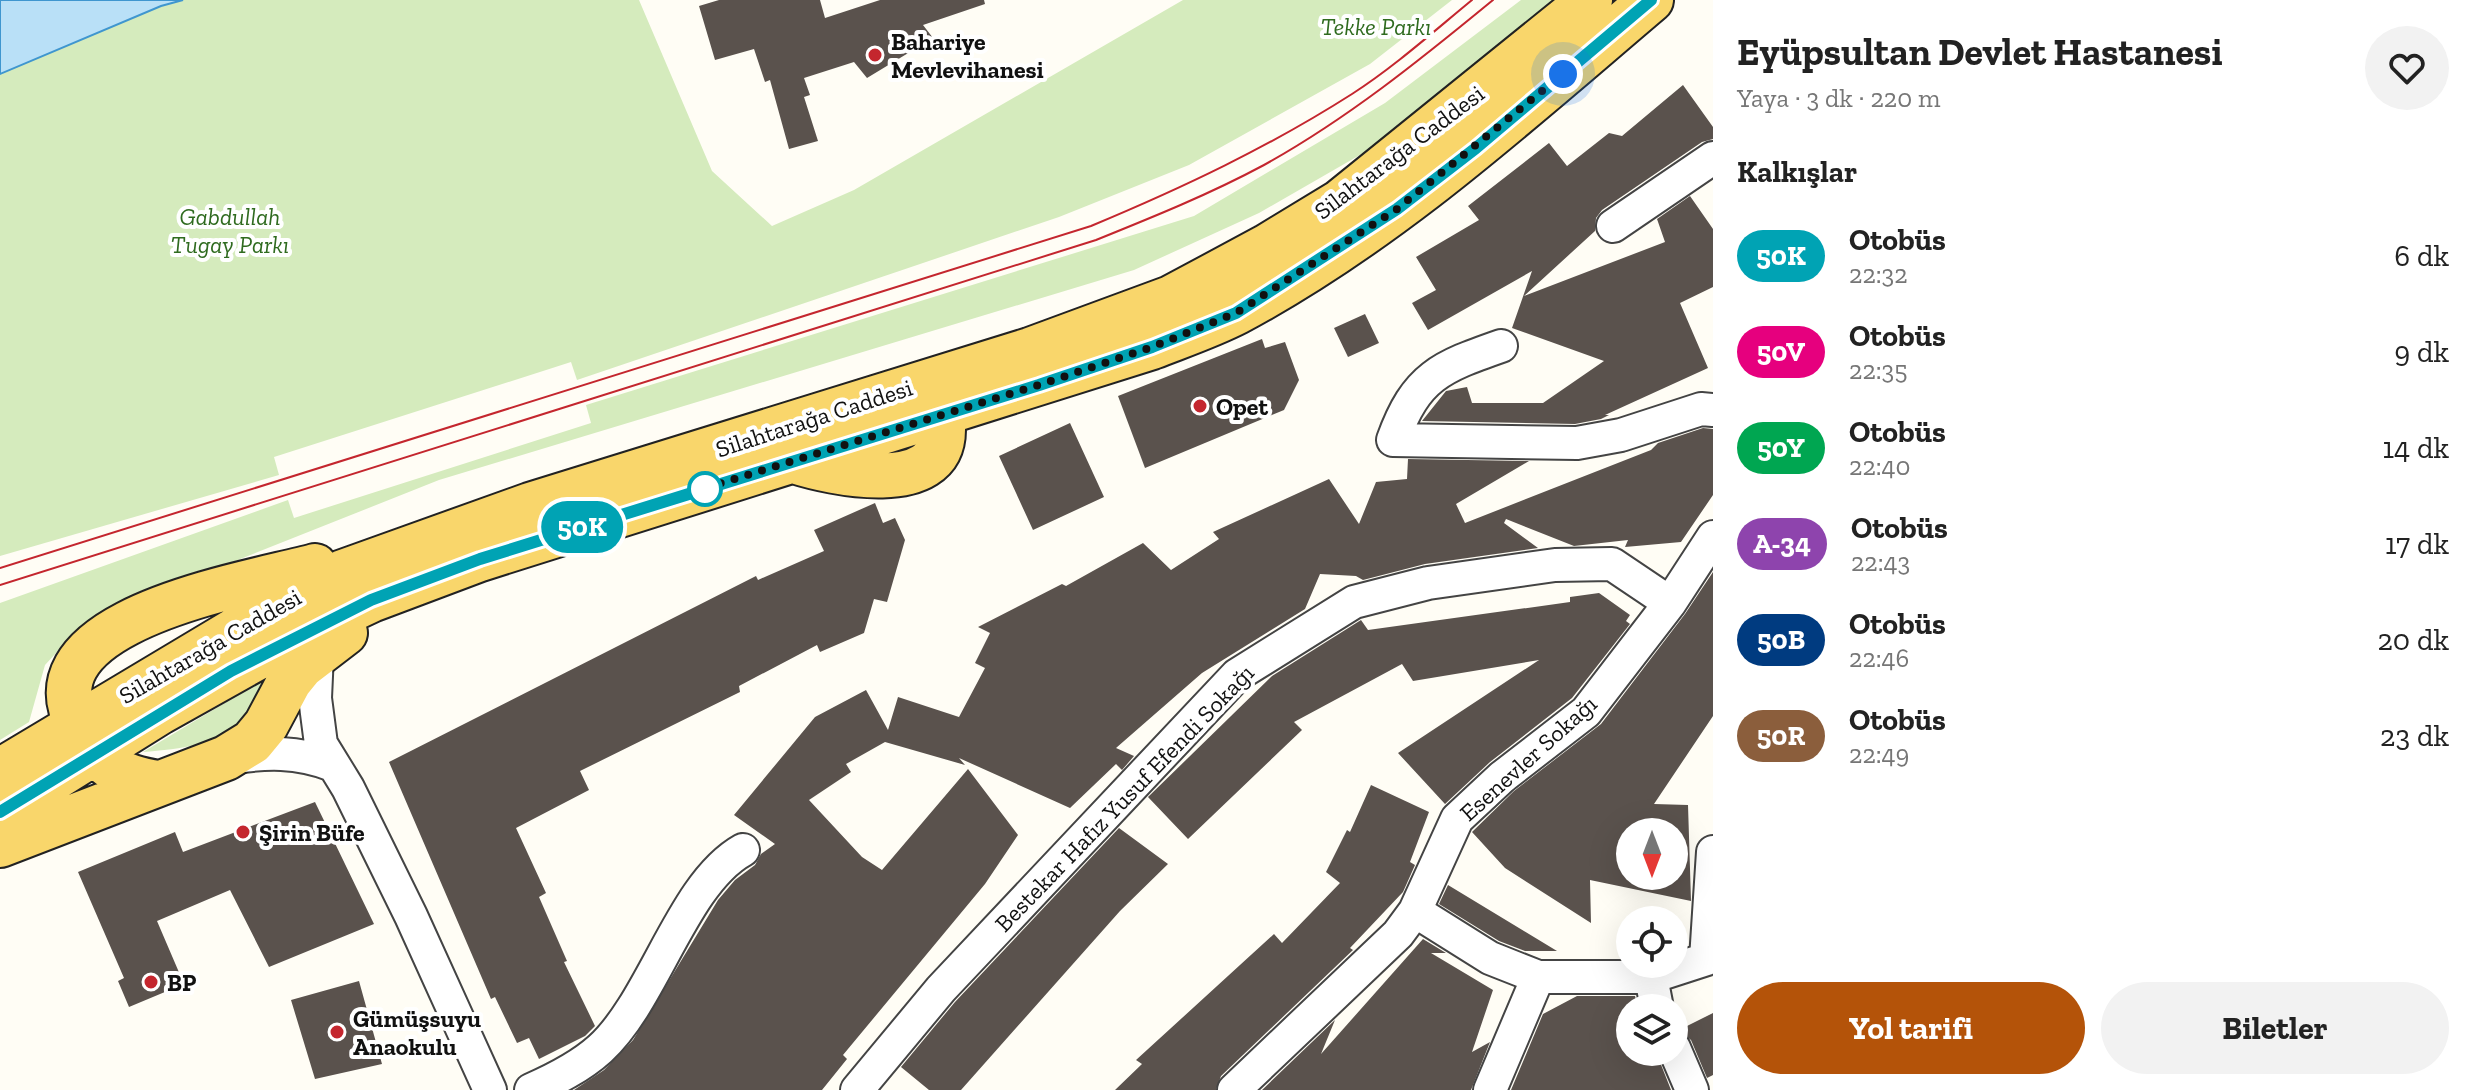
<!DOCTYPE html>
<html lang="tr">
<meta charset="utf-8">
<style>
:root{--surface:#fff;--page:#f2f2f2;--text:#222;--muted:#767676;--accent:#b45309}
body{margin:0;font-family:"Zilla Slab",serif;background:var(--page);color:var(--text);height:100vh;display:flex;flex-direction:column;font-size:30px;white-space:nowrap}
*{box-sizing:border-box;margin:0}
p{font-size:26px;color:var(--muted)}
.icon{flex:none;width:44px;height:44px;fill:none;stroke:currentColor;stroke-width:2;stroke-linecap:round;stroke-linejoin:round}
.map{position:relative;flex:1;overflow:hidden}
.drawer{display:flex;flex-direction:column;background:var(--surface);width:760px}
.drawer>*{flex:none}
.badge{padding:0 16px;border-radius:26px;font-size:28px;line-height:52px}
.needle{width:52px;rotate:180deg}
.controls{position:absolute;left:1616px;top:818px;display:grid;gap:16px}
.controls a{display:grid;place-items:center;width:72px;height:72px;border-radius:50%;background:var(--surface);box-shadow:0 8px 32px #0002;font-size:40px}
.you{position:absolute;width:40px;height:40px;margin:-20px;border:6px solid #fff;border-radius:50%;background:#1a73e8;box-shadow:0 0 0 12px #1a73e833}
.map>.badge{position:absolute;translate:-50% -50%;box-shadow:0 0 0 4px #fff}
h2{padding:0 24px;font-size:30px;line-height:72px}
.round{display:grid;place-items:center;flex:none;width:84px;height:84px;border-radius:42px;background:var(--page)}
.headline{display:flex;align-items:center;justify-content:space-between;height:136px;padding:0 24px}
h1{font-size:38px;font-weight:700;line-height:60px}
.cta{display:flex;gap:16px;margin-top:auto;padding:16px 24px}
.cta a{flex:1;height:92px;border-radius:48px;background:var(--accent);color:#fff;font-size:32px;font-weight:700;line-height:92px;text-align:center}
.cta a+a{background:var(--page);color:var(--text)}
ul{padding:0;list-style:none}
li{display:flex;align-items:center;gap:24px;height:96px;padding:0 24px}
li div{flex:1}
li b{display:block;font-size:30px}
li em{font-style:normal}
li .badge{min-width:88px;font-weight:700;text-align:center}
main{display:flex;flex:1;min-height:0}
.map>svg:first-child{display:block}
.green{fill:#d5ebbd}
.water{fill:#b9e0f7;stroke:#3f96cf;stroke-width:2}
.building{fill:#5a524d;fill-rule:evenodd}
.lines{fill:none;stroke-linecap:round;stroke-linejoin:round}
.street-casing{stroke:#444;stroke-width:36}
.primary-casing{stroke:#222;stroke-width:48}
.street{stroke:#fff;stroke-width:32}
.primary{stroke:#f9d66b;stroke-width:44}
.tram{stroke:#c4262e;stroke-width:2}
.line-casing{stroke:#fff;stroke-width:18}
.line{stroke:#00a3b4;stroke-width:12}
.walk{stroke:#111;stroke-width:8;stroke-dasharray:0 14.4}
.poi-dot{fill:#c4262e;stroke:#fff;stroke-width:3}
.stop-dot{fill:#fff;stroke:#00a3b4;stroke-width:4}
.labels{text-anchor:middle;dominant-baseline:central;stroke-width:8;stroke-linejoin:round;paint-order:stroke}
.park-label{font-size:24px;font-style:italic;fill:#2f6b1f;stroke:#fff}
.poi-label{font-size:24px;font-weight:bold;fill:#111;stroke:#fff;text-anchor:start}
.street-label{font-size:24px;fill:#111;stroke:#fff}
</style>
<main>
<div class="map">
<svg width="1713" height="1090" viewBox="0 0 1713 1090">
<rect width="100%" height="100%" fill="#fffdf5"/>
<path class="green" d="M 183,0 L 639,0 L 712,171 L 772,226 L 854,190 L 1183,0 L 1452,0 L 1370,64 L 1189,165 L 1059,217 L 577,380 L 571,362 L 274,457 L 279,475 L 0,556 L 0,74 L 161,6 Z
M 1521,0 L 1568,0 L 1405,129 L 1259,213 L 1134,270 L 439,480 L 150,595 L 81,626 L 45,665 L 29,722 L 0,740 L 0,603 L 288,500 L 294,518 L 591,423 L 586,405 L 1194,216 L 1385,103 Z
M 273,674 C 267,687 260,708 249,718 C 219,745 181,749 143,752 Z"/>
<path class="water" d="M 0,0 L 183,0 L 161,6 L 0,74 Z"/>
<path class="building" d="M 719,0 L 820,0 L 825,18 L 880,0 L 984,0 L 985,4 L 923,25 L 933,38 L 867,78 L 854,62 L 804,78 L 810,95 L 804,97 L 818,141 L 789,149 L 770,80 L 765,82 L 754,49 L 715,60 L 699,6 Z
M 1683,85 L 1713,127 L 1713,139 L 1702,142 L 1602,210 L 1596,218 L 1595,231 L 1524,296 L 1665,242 L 1657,219 L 1690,196 L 1713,229 L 1713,287 L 1680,303 L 1708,368 L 1605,415 L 1609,415 L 1601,419 L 1575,424 L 1422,421 L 1446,391 L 1467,387 L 1472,403 L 1543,403 L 1604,361 L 1512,328 L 1532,271 L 1428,330 L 1412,303 L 1436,290 L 1416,257 L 1479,220 L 1468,206 L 1549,143 L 1567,166 L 1609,133 L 1622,136 Z
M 1365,314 L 1379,343 L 1348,357 L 1334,328 Z
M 1262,339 L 1265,348 L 1285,342 L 1299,380 L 1284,410 L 1145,468 L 1118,396 Z
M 1070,423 L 1104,497 L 1033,530 L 999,456 Z
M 1703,428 L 1713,429 L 1713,495 L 1681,542 L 1625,547 L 1628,540 L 1574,546 L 1506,519 L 1504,523 L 1538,548 L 1425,564 L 1363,580 L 1356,576 L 1320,574 L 1305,609 L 1202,673 L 1116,748 L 1134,756 L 1122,770 L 1116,764 L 1070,808 L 959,758 L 965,765 L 885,742 L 846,764 L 851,772 L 809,800 L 862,857 L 882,870 L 968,769 L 1018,835 L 985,884 L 843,1055 L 847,1059 L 822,1090 L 574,1090 L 604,1070 L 633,1040 L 718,900 L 735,880 L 755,865 L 761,854 L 775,844 L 734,815 L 815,717 L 866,690 L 888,730 L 898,697 L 959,717 L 985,668 L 975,663 L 990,633 L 978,627 L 1062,584 L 1066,586 L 1143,543 L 1171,570 L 1219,539 L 1213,532 L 1329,479 L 1359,524 L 1376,482 L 1407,479 L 1408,459 L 1529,461 L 1456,504 L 1465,523 L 1651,450 L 1658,443 Z
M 875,503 L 883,523 L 895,518 L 905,540 L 887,602 L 874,599 L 864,633 L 820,652 L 817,645 L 739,686 L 740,692 L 580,771 L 589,790 L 516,828 L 546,893 L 539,897 L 567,961 L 564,962 L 595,1026 L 585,1036 L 539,1059 L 529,1038 L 517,1043 L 495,997 L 491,999 L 389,762 L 756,576 L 758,580 L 824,551 L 814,530 Z
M 1713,572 L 1713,716 L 1654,804 L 1688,805 L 1691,901 L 1590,880 L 1591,923 L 1505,868 L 1472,832 L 1514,791 L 1601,724 L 1685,614 ZM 1630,832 L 1674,832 L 1674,876 L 1630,876 Z
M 1599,593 L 1630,615 L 1626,621 L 1630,624 L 1572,698 L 1490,762 L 1445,804 L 1398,753 L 1539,660 L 1413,681 L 1402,664 L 1294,722 L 1302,730 L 1188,839 L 1148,797 L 1272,676 L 1361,620 L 1368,630 L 1570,602 L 1570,597 Z
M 1371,785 L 1429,812 L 1410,862 L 1415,865 L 1403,892 L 1350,948 L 1353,950 L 1221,1076 L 1216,1090 L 1115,1090 L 1142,1064 L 1136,1060 L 1274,934 L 1282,943 L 1340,883 L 1326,872 L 1347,830 L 1350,832 Z
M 315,802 L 374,924 L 269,967 L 230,890 L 157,921 L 184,984 L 129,1007 L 118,981 L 124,978 L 78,872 L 175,832 L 183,852 Z
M 1119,828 L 1168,864 L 1120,911 L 961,1090 L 929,1090 L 901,1067 L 955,1002 Z
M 1448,885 L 1557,951 L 1525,951 L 1499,941 L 1439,904 Z
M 1423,939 L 1446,953 L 1431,953 L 1493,990 L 1472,1052 L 1490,1042 L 1471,1090 L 1262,1090 L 1335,1020 L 1321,1054 Z
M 359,981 L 382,1064 L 315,1079 L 291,1000 Z
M 1577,996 L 1635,996 L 1638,1008 L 1630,1008 L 1630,1052 L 1656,1052 L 1671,1090 L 1511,1090 L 1543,1014 Z
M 1713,1013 L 1713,1075 L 1707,1078 L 1691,1040 L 1679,1030 Z"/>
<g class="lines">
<g class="street-casing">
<path id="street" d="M 1613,226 L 1713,158
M 1501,346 C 1441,367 1416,376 1393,440 L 1577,443 L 1621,435 L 1701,409 L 1713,410
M 317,654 L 315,698 L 321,744 L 348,788 L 411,916 L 490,1090
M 229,758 C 266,752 297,751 333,765
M 1415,911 L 1490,958 L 1538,977
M 1706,959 L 1713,852
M 1651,977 L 1657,1008
M 1674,1048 L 1692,1090
M 531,1090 C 556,1079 580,1067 600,1049 C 654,1000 682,884 743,850
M 857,1090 L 941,989 L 1237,675 L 1354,602 L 1428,583 L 1555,565 L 1612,564 L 1670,603
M 1234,1090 L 1398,934 L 1415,911 L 1457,819 L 1502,777 L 1586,712 L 1670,603 L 1713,537
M 1490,1090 L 1538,977 L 1651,977 L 1713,957"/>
</g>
<g class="primary-casing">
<path id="primary" d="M 794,461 C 831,473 943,498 943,430 C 942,416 935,401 925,392
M 0,771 L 259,616 L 343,572 L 530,505 L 1030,350 L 1171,298 L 1266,247 L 1340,202 L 1590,0
M 158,783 C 115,776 100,765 79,727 C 18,619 251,584 315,566
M 0,812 L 160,712 L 303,632 L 371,600 L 480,559 L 1152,347 C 1180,336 1210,326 1237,312 C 1390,230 1520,111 1651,0
M 0,845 L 226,758 L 252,742 L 266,725 L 289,682 L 302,666 L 345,633"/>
</g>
<use href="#street" class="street"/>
<use href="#primary" class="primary"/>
<path class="tram" d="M 0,568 L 1091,226 C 1182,188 1269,147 1352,94 C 1394,67 1433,32 1472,0
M 0,585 L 1096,240 C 1153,217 1210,194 1264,165 C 1347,119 1420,60 1493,0"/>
</g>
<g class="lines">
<g class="line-casing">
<path id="line" d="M 0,812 L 231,671 L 371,600 L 480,559 L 1039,385 L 1152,347 L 1236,313 L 1397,209 L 1476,148 L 1651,0"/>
</g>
<use href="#line" class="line"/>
<path class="walk" d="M 705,489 L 699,490 L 1039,385 L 1152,347 L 1236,313 L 1397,209 L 1563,74"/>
</g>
<g class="poi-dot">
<circle cx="875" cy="55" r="8"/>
<circle cx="1200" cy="406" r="8"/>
<circle cx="243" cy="832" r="8"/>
<circle cx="151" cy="982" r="8"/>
<circle cx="337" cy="1032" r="8"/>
</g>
<circle class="stop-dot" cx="705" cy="489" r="16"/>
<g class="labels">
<g class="park-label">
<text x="1376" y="26">Tekke Parkı</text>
<text x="230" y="216">Gabdullah<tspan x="230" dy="28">Tugay Parkı</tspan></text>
</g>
<g class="poi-label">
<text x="891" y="41">Bahariye<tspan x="891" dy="28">Mevlevihanesi</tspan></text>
<text x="1216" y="406">Opet</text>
<text x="259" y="832">Şirin Büfe</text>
<text x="167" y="982">BP</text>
<text x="353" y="1018">Gümüşsuyu<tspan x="353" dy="28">Anaokulu</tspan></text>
</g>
<g class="street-label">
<text transform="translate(1399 152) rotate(-37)">Silahtarağa Caddesi</text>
<text transform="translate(814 418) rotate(-18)">Silahtarağa Caddesi</text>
<text transform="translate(210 646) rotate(-30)">Silahtarağa Caddesi</text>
<text transform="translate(1528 758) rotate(-42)">Esenevler Sokağı</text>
<text transform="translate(1124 798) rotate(-46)">Bestekar Hafız Yusuf Efendi Sokağı</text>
</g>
</g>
</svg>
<div class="controls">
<a><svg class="needle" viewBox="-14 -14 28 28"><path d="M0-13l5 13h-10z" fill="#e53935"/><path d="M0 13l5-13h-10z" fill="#767676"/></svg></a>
<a><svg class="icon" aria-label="locate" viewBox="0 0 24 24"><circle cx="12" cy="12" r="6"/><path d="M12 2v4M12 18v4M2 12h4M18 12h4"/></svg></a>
<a><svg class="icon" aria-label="layers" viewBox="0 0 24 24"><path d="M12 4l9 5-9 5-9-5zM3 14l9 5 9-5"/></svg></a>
</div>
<div class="you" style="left:1563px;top:74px"></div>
<b class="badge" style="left:582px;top:527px;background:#00a3b4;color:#fff">50K</b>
</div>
<section class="drawer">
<div class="headline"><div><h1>Eyüpsultan Devlet Hastanesi</h1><p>Yaya · 3 dk · 220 m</p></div><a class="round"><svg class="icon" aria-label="heart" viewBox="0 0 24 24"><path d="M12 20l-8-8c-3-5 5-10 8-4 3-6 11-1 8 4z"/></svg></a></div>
<h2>Kalkışlar</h2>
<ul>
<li><span class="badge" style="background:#00a3b4;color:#fff">50K</span><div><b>Otobüs</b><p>22:32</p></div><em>6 dk</em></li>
<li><span class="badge" style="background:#e6007e;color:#fff">50V</span><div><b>Otobüs</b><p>22:35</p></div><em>9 dk</em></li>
<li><span class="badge" style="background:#00a651;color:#fff">50Y</span><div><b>Otobüs</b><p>22:40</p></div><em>14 dk</em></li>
<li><span class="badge" style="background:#8e44ad;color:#fff">A-34</span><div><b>Otobüs</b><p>22:43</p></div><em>17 dk</em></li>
<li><span class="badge" style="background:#003b80;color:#fff">50B</span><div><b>Otobüs</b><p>22:46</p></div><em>20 dk</em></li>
<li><span class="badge" style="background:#8b5e3c;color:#fff">50R</span><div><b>Otobüs</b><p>22:49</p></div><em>23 dk</em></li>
</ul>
<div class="cta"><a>Yol tarifi</a><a>Biletler</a></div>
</section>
</main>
